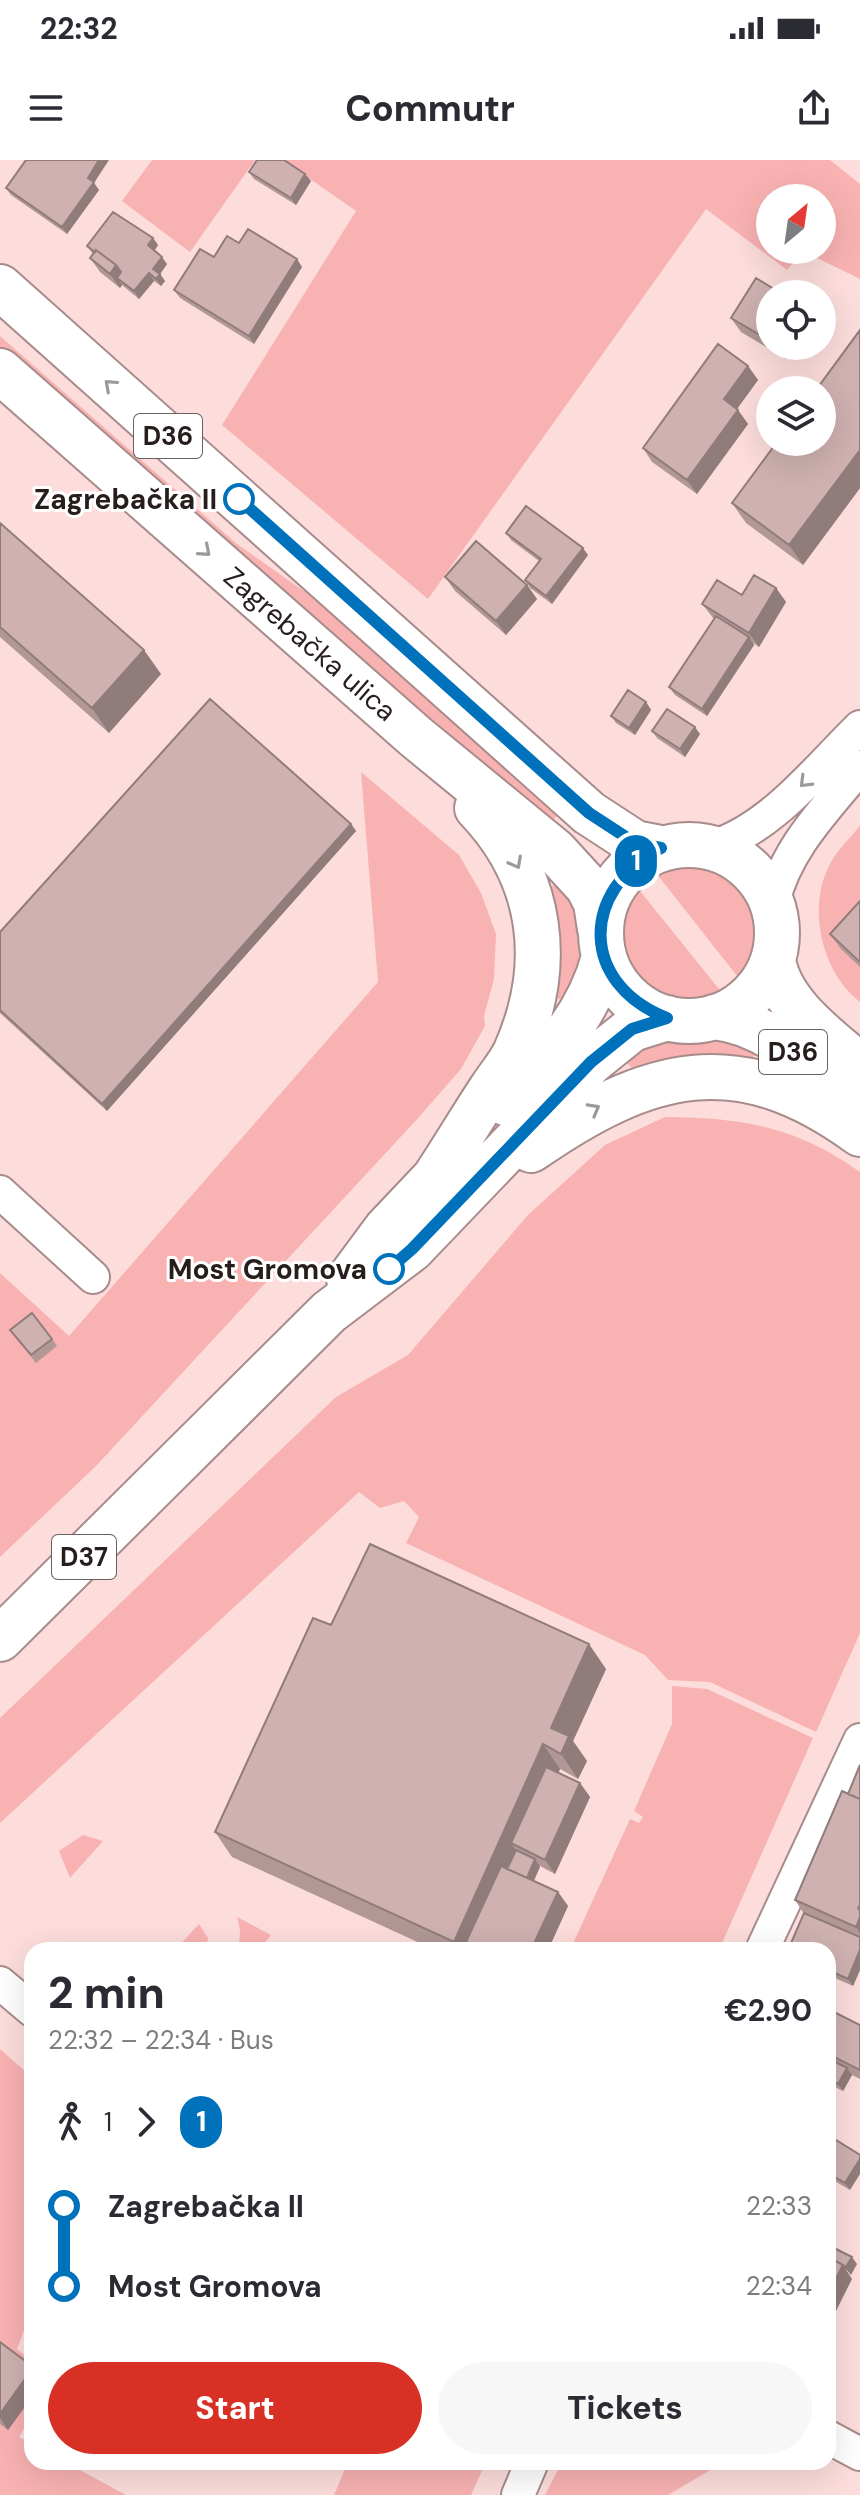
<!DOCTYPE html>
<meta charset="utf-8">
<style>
:root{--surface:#fff;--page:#f7f7f7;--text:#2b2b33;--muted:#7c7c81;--accent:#d93025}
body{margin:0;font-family:"DM Sans",sans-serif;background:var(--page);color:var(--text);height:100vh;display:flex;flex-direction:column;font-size:30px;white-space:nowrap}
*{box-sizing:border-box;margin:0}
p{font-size:26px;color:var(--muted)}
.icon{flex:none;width:44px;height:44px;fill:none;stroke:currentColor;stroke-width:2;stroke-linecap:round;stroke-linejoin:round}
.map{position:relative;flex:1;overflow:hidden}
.sheet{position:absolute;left:24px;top:1782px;width:812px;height:528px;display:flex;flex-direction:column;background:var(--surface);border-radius:24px;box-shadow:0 8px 32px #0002}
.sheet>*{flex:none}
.badge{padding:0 16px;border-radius:26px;font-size:28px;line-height:52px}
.needle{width:52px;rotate:29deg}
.tools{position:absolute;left:756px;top:24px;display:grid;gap:16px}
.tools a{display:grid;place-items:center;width:80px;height:80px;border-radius:50%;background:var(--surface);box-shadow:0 8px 32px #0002;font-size:40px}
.map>.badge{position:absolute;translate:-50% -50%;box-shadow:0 0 0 4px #fff}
.legs{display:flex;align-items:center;gap:12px;height:88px;padding:0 24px;font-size:26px}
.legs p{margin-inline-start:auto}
.summary{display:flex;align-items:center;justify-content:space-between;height:136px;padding:0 24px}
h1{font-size:44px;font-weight:800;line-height:60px}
.primary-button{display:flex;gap:16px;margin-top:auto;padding:16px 24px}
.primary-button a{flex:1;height:92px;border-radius:48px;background:var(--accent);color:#fff;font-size:32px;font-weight:800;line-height:92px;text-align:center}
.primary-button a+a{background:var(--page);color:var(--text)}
ul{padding:0 24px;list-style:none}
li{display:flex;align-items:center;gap:28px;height:80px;font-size:30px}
li i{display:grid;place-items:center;width:12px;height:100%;margin:0 10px;background:currentColor}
li i::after{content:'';width:20px;height:20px;margin:-10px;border:6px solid;border-radius:50%;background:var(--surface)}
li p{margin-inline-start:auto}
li:first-child i{background:linear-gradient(#0000 50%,currentColor 0)}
li:last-child i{background:linear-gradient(currentColor 50%,#0000 0)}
.status{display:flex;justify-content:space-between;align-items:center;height:56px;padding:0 40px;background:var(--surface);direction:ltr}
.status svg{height:22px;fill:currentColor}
header{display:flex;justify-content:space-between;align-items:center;height:104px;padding:0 24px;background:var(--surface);font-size:36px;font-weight:800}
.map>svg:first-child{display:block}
.green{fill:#f9b2b2;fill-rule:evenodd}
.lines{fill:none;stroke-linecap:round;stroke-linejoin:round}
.street-casing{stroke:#a88b8b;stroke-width:36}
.primary-casing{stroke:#a88b8b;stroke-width:48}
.street{stroke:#fff;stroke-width:32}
.primary{stroke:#fff;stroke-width:44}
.wall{fill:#b19897}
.shaded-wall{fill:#907c7b}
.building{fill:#ceb1b0;stroke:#907c7b;stroke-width:2}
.oneway{stroke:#9e9999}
.line-1-casing{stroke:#fff;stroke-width:18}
.line-1{stroke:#0072bc;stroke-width:12}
.stop-1-dot{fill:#fff;stroke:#0072bc;stroke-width:4}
.labels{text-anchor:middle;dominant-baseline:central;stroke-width:6;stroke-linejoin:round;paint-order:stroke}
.shield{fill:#fff;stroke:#686160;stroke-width:2}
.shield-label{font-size:26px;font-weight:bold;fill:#271d1c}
.stop-label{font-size:28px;font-weight:bold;fill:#271d1c;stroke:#fff;text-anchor:end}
.street-label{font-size:28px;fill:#271d1c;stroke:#fff}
</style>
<div class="status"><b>22:32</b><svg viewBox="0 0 49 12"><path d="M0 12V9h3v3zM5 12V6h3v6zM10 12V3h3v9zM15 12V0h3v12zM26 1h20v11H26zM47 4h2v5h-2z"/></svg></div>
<header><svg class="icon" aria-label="menu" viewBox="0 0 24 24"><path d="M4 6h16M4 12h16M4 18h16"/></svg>Commutr<svg class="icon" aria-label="share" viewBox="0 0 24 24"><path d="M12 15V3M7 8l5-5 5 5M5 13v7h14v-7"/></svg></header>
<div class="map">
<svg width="860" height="2335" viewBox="0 0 860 2335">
<rect width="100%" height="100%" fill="#fcdddc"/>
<path class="green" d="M 152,0 L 255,0 L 190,92 L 122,41 Z
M 283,0 L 830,0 L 860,24 L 860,119 L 803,91 L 787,110 L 706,49 L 428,439 L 222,265 L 356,51 ZM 770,38 L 822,38 L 822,90 L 770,90 Z
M 0,176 L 237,384 L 321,443 L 565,648 L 547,666 L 0,189 Z
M 361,612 L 459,695 L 481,733 L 496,774 L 494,819 L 484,856 L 485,866 L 461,909 L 420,956 L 96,1306 L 0,1397 L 0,1113 L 69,1176 L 378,822 Z
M 860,666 L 860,842 C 822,813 807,749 829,706 C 836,691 850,678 860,666 Z
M 676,707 C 745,705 778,763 741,821 L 656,713 Z
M 562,716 C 578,761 588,801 567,846 L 551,832 L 545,734 Z
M 636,726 L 723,834 C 650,865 592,791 636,726 Z
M 669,880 C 702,887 727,876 763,888 L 747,902 L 635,911 L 619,895 Z
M 665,957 C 744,958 794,966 860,1012 L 860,1473 L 816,1572 L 710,1522 L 668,1520 L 645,1495 L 406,1383 L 419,1357 L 404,1341 L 380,1348 L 359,1332 L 0,1663 L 0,1558 L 336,1237 L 408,1195 L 528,1055 L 605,985 Z
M 672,1526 L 707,1529 L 813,1578 L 719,1790 L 570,1790 L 630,1659 L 639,1663 L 643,1657 L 634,1651 L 672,1564 Z
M 83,1675 L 103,1681 L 70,1718 L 59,1691 Z
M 237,1757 L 271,1775 L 259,1790 L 239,1790 L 240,1769 Z
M 199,1764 L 208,1778 L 206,1790 L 175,1790 Z
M 0,1889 L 32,1917 L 32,2149 L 17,2189 L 32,2201 L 32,2255 L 19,2277 L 32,2284 L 32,2302 L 65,2302 L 126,2335 L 0,2335 Z
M 348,2302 L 486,2302 L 471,2335 L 334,2335 Z
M 562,2302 L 724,2302 L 668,2335 L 545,2335 Z"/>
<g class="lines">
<g class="street-casing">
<path id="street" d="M 712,687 C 772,668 816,610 860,567
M 773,743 C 785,689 826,649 860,607
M 0,1032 L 93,1117
M 762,1790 L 860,1580
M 0,1823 L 32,1850
M 828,2277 L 860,2294
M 518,2335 L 532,2302"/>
</g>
<g class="primary-casing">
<path id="primary" d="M 0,127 L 589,653 L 635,683 L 661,688
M 0,211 L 416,577 L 555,691 L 588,727 L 596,743 L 600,769
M601 773a88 88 0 1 1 176 0a88 88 0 1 1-176 0Z
M 773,800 C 780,845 828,878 860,906
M 714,857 C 774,863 816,912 860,950
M 505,943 C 547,898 588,859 604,797
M 531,990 C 648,909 737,884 860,974
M 435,1017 C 454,988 472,958 491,929 C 499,917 509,905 515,893 C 554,806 544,718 477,648
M 349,1119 L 386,1069 L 455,996
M 0,1479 L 329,1152 L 412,1089 L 591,902 L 632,869 L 667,858"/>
</g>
<use href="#street" class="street"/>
<use href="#primary" class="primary"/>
</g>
<path class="wall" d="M 249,12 L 305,14 L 311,21 L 296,45 L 254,19 Z
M 94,23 L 99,30 L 67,74 L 11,35 L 6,28 Z
M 153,78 L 158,85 L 154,91 L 167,104 L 160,114 L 165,121 L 161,126 L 154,121 L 139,139 L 122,125 L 120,128 L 100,112 L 90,98 L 93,94 L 87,86 Z
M 239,83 L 302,107 L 254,184 L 180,138 L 174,130 L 214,97 Z
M 770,134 L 770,186 L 794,186 L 786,199 L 741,172 L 731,158 Z
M 860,170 L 860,328 L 803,405 L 746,363 L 732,343 Z
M 748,206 L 758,220 L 737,249 L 748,264 L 697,334 L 652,302 L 643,288 Z
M 0,363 L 161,514 L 109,573 L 0,477 Z
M 506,373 L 588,395 L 552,444 L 530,428 L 525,420 L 539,401 L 511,380 Z
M 445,417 L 527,425 L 537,439 L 506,475 L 455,431 Z
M 776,428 L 786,442 L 759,487 L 753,483 L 754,485 L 707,556 L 675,535 L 669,527 L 714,459 L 702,444 Z
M 646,542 L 651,550 L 635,575 L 616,563 L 611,556 Z
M 652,571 L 700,574 L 685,597 L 657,578 Z
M 351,664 L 356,671 L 107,951 L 0,853 L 0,772 Z
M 860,741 L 860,807 L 840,788 L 830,774 Z
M 16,1177 L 52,1179 L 57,1186 L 36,1203 Z
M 331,1465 L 606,1509 L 573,1581 L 587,1601 L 578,1619 L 560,1609 L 558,1613 L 580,1623 L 590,1637 L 555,1714 L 540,1706 L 534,1721 L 558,1732 L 568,1746 L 548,1790 L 435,1790 L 232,1697 L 215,1672 Z
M 860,1605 L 860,1810 L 853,1826 L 828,1815 L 828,1790 L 795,1740 L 848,1634 Z
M 828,1833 L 836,1845 L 833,1852 L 860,1865 L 860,1919 L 852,1915 L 843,1931 L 829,1924 L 828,1927 Z
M 828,1975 L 850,2030 L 828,2017 Z
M 0,2182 L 32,2206 L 32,2237 L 8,2270 L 0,2264 Z"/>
<path class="shaded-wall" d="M 99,0 L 109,0 L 94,23 L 99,30 L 67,74 L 62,67 L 88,18 Z
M 305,14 L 311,21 L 296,45 L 291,38 Z
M 153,78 L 158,85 L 153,93 L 148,85 Z
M 162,97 L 167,104 L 160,114 L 165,121 L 161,126 L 156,119 L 153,109 Z
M 297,99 L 302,107 L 254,184 L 249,176 Z
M 116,105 L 126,119 L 117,118 L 122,125 L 120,128 L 110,114 Z
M 149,113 L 154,121 L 139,139 L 134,131 Z
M 777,186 L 794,186 L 786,199 Z
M 748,206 L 758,220 L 734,253 L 724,239 Z
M 738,250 L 748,264 L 697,334 L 687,320 Z
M 860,290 L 860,328 L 803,405 L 789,385 Z
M 583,388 L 588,395 L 552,444 L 546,436 Z
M 527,425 L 537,439 L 506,475 L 496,461 Z
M 776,428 L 786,442 L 759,487 L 749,473 Z
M 749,477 L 754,485 L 707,556 L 702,549 Z
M 144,490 L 161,514 L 109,573 L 92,548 Z
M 646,542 L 651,550 L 635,575 L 629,568 Z
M 695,567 L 700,574 L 685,597 L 680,589 Z
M 351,664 L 356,671 L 107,951 L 102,944 Z
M 589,1484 L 606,1509 L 573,1581 L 587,1601 L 578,1619 L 561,1594 L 551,1568 Z
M 543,1584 L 560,1609 L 524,1689 L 511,1683 L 520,1697 L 466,1782 L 471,1790 L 459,1790 L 454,1782 Z
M 580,1623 L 590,1637 L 555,1714 L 545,1700 Z
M 535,1699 L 540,1707 L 530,1729 L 525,1721 Z
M 558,1732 L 568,1746 L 548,1790 L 531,1790 Z
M 860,1757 L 860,1773 L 856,1767 Z
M 860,1790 L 860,1810 L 853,1826 L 848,1819 Z
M 828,1833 L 836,1845 L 829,1859 L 828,1857 Z
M 847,1908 L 852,1915 L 843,1931 L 838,1924 Z
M 860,1999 L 860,2014 L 850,2030 L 845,2023 Z
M 852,2097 L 857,2104 L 851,2115 L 845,2108 Z
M 843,2105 L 852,2119 L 828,2167 L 828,2134 Z
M 32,2209 L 32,2237 L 8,2270 L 0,2258 L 0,2254 Z"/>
<path class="building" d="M 26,0 L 99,0 L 88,18 L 94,22 L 62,67 L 6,28 Z
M 257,0 L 284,0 L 305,14 L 291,38 L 249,12 Z
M 113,52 L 153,78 L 148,85 L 162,97 L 153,109 L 160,114 L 156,119 L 149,113 L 134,131 L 117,118 L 121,112 L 116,105 L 96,90 L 95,92 L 87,86 Z
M 248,69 L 297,99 L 249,176 L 174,130 L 200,89 L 214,97 L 227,76 L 239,83 Z
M 96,90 L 116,105 L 110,114 L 90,98 Z
M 756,118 L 782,134 L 770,134 L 770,181 L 731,158 Z
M 860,170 L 860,290 L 789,385 L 732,343 L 777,282 L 822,282 L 822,230 L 816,230 Z
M 718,184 L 748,206 L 724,239 L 738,250 L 687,320 L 643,288 Z
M 526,346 L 583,388 L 546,436 L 525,420 L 541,399 L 506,373 Z
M 0,363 L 144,490 L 92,548 L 0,467 Z
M 476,381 L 527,425 L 496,461 L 445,417 Z
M 754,415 L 776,428 L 749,473 L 702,444 L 717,420 L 742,435 Z
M 716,456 L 749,477 L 702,549 L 669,527 Z
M 628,530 L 646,542 L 629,568 L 611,556 Z
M 210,539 L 351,664 L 102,944 L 0,850 L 0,772 Z
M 667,549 L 695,567 L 680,589 L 652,571 Z
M 860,741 L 860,802 L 830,774 Z
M 32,1153 L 52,1179 L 31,1195 L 10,1170 Z
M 370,1384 L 589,1484 L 551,1568 L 569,1576 L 561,1594 L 543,1584 L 454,1782 L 215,1672 L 313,1458 L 331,1465 Z
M 860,1605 L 860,1639 L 848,1634 Z
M 546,1607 L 580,1623 L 545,1700 L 511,1683 Z
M 842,1631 L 860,1639 L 860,1745 L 858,1748 L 860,1751 L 860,1757 L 856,1767 L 795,1740 Z
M 516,1690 L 535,1699 L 527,1718 L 507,1709 Z
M 501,1706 L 558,1732 L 531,1790 L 482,1790 L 466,1782 Z
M 804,1753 L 860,1777 L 860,1790 L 848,1819 L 828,1810 L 828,1790 L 788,1790 Z
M 828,1849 L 860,1865 L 860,1910 L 828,1894 Z
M 828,1898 L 847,1908 L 838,1924 L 828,1919 Z
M 828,1975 L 860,1995 L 860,1999 L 845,2023 L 828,2013 Z
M 828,2085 L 852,2097 L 845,2108 L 843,2105 L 828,2097 Z
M 828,2097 L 843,2105 L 828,2134 Z
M 0,2182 L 32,2206 L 32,2209 L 0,2254 Z"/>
<defs><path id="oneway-chevron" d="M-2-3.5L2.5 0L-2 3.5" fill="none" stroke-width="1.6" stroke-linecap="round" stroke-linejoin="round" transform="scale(2)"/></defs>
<g class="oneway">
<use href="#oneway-chevron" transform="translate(110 225) rotate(-138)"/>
<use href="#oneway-chevron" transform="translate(205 391) rotate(41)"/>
<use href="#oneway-chevron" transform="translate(805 622) rotate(135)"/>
<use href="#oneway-chevron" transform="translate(516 703) rotate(62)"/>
<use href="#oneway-chevron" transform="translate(594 949) rotate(-29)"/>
</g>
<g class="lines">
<g class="line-1-casing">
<path id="line-1" d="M 239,339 L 589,653 L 635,683 L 661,688 C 579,731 580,824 667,858 L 632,869 L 591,902 L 412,1089 L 389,1109"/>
</g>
<use href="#line-1" class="line-1"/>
</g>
<g class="stop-1-dot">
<circle cx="239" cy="339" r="14"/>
<circle cx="389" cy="1109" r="14"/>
</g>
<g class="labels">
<g class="shield">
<rect x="134" y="254" width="68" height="44" rx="6"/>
<rect x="759" y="870" width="68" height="44" rx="6"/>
<rect x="52" y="1375" width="64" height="44" rx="6"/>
</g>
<g class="shield-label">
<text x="168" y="276">D36</text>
<text x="793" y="892">D36</text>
<text x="84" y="1397">D37</text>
</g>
<g class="stop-label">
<text x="217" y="339">Zagrebačka II</text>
<text x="367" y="1109">Most Gromova</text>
</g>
<g class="street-label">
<text transform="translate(310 484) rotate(41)">Zagrebačka ulica</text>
</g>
</g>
</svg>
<div class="tools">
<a><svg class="needle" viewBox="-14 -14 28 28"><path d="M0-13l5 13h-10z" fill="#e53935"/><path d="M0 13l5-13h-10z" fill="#7c7c81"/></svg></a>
<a><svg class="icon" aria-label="locate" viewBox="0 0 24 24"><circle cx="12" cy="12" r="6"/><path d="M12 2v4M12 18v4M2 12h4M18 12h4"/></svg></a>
<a><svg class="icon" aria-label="layers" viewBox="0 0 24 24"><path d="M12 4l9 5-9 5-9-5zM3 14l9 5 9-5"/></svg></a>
</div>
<b class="badge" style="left:636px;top:701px;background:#0072bc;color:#fff">1</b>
<section class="sheet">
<div class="summary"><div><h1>2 min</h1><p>22:32 – 22:34 · Bus</p></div><b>€2.90</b></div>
<div class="legs"><svg class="icon" aria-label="walk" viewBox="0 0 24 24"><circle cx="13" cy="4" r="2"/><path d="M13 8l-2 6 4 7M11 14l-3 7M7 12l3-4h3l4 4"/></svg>1<svg class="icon" aria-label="forward" viewBox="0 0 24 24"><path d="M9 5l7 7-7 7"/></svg><b class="badge" style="background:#0072bc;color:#fff">1</b></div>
<ul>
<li><i style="color:#0072bc"></i><b>Zagrebačka II</b><p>22:33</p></li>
<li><i style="color:#0072bc"></i><b>Most Gromova</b><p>22:34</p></li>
</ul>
<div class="primary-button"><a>Start</a><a>Tickets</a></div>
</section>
</div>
